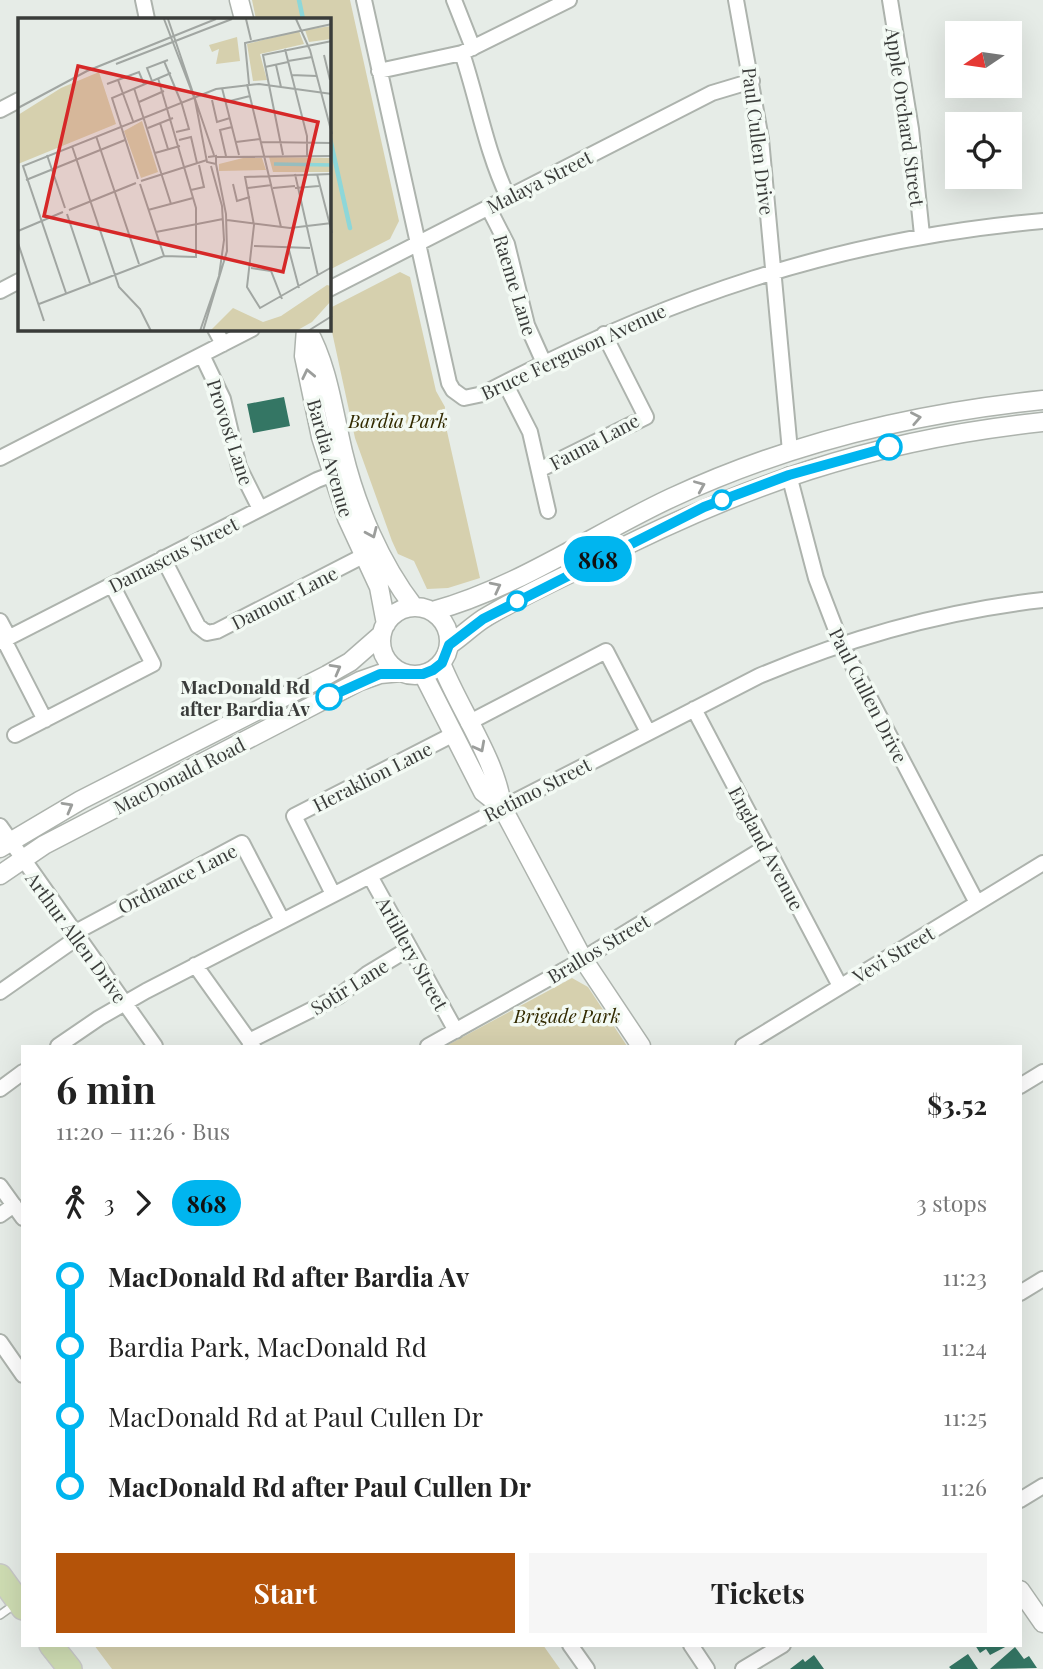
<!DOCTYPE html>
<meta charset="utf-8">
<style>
:root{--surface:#fff;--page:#f6f6f6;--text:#222;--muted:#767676;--accent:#b45309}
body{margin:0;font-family:"Playfair Display",serif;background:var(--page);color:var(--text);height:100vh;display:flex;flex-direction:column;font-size:26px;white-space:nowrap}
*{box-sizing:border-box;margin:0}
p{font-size:23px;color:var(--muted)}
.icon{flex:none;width:38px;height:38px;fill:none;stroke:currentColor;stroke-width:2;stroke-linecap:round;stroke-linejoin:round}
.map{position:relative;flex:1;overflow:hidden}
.panel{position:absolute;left:21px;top:1045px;width:1001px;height:602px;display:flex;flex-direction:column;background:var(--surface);border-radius:0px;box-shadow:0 7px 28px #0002}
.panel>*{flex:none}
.badge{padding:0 14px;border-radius:23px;font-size:24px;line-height:46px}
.needle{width:46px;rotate:257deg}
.tools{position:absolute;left:945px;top:21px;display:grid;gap:14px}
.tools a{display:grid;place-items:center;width:77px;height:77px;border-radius:0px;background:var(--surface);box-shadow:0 7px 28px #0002;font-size:35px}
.map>.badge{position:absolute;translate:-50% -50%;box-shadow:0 0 0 4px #fff}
.legs{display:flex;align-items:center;gap:10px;height:77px;padding:0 35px;font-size:23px}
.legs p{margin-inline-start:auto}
.overview{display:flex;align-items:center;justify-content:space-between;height:119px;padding:0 35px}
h1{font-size:38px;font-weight:700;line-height:52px}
.cta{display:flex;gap:14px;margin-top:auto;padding:14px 35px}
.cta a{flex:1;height:80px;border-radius:0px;background:var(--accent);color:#fff;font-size:28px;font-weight:700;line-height:80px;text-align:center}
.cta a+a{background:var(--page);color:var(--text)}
ul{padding:0 35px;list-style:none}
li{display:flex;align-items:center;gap:24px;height:70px;font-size:26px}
li i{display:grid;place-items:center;width:10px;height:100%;margin:0 9px;background:currentColor}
li i::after{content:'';width:18px;height:18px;margin:-9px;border:5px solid;border-radius:50%;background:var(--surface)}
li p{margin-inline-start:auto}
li:first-child i{background:linear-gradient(#0000 50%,currentColor 0)}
li:last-child i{background:linear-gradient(currentColor 50%,#0000 0)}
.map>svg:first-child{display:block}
.green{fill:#d6d0ae}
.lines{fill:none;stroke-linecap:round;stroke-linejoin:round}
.stream{stroke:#8dd7d9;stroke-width:4.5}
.building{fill:#347664}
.service-casing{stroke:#adb3ad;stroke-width:10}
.minor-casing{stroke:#adb3ad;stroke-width:18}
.tertiary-casing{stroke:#adb3ad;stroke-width:21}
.primary-casing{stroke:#c8c8c8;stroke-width:26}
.service{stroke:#fff;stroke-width:7}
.minor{stroke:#fff;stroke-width:14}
.tertiary{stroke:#fff;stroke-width:18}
.primary{stroke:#cedcb2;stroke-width:23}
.oneway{stroke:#9c9e9c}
.line-1-casing{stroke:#fff;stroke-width:16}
.line-1{stroke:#00b5ef;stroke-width:10}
.stop-1-dot{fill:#fff;stroke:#00b5ef;stroke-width:3.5}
.labels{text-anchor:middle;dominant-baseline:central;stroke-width:7;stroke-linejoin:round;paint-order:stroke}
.street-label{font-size:19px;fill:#3a3c3a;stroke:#f3faf4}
.park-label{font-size:19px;font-style:italic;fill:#322a00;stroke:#f3faf4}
.stop-label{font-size:19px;font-weight:bold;fill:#3a3c3a;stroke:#f3faf4;text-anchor:end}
.inset-river{fill:none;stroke:#8dd7d9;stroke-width:3.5}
.inset-road{fill:none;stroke:#a1a6a2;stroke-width:2}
.view{fill:#d62828;fill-opacity:0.15;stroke:#d62828;stroke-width:3.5}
.inset-edge{fill:none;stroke:#3a3c3a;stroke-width:3.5}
</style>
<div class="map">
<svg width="1043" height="1669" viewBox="0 0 1043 1669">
<rect width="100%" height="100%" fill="#e6ece7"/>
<path class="green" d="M 252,0 L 350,0 L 399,221 L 390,239 L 329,270 L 329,19 L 256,19 Z
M 400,272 L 410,277 L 436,391 L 445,407 L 444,418 L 480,578 L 448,588 L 427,589 L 414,561 L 398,554 L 392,541 L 355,438 L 329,318 L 330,308 Z
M 572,978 L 588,987 L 627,1046 L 446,1046 Z
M 94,1645 L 543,1645 L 560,1669 L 112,1669 Z"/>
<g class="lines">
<path class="stream" d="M 299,0 L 303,19
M 329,134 L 350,228"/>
</g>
<path class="building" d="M 284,397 L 290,426 L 253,433 L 247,404 Z
M 975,1645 L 1009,1645 L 990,1655 L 986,1649 L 980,1653 Z
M 1015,1647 L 1024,1659 L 1029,1656 L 1037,1668 L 990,1669 Z
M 968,1654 L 978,1669 L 951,1669 L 949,1667 Z
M 814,1655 L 824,1669 L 790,1669 L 803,1659 L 805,1662 Z"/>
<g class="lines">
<g class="service-casing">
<path id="service" d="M 0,1615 L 14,1605"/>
</g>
<g class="minor-casing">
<path id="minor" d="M 143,0 L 147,19
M 364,0 L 449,383 L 453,390 L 464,398 L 483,394 C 666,298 836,239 1043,221
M 454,0 L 473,48
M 736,0 L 761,139 L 790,451
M 890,0 L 911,129 L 922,235
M 462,53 C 478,101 486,151 508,197
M 379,71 L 462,53 L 569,0
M 0,110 L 19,100
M 488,207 L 507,244 L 527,325 L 544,363
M 329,289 L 712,93 L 752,81
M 0,291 L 19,281
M 215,329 L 223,344
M 202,355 L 223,399 L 239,467 L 260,509
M 505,383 L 530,432 L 548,511
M 0,458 L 252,329
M 539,470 L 646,417 L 604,334
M 789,475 L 816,578 L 841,643 L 977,903
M 163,558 L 198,626 L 207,633 L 217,631 L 363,556
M 0,621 L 9,638
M 4,640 L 45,720
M 0,642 L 317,480 L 343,470
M 694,709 L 840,986
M 468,723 L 606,651 L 648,732
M 15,735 L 153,664 L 112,585
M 0,826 L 155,1046
M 370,876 L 456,1031
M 333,894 L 294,816 L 454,734
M 74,933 L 242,843 L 282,920
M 195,965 L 253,1046
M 0,992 L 77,938
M 249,1041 L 339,996 L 367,974 L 410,948
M 58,1046 L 99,1018 L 146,991 L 759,676 C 851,637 943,611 1043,600
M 428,1046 L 573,965 L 766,847
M 743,1046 L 1043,863
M 1020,1086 L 1043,1072
M 0,1089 L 23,1072
M 0,1186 L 23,1218
M 0,1215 L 14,1205
M 1020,1293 L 1043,1279
M 0,1342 L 23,1375
M 1020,1500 L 1043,1486
M 570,1645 L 587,1669
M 691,1645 L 707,1669
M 743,1669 L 783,1645"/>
</g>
<g class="tertiary-casing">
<path id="tertiary" d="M 239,0 L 244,19
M 306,329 L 304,356 L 321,437 L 347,518 L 379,587 L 386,624
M 307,329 C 328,366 333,410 343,452 C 356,506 380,563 414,607
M381 641a34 34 0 1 1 68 0a34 34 0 1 1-68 0Z
M 433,611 C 517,588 592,535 671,498 C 789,443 914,413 1043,400
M 449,645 C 461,637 471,627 483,619 C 517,598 555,581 591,563 C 743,485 872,440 1043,422
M 441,663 C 459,709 497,761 502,807 L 583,959 L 641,1046
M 423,674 L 483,792 L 502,807
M 0,848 L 81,800 L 327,675 L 350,662 L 382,634
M 0,875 L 44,845 L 360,681 L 380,674 L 401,672
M 1020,1590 L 1043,1623"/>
</g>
<g class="primary-casing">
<path id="primary" d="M 0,1576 L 23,1608
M 51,1645 L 70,1669"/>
</g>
<use href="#service" class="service"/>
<use href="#minor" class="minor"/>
<use href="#tertiary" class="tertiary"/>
<use href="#primary" class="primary"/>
</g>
<defs><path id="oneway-chevron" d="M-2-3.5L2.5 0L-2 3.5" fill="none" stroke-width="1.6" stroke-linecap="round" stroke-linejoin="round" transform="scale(1.75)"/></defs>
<g class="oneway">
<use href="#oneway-chevron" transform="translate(308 374) rotate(-102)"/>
<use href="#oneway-chevron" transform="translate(916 418) rotate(-11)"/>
<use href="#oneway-chevron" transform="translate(700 486) rotate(-23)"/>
<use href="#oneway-chevron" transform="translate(372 533) rotate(66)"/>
<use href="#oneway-chevron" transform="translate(496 587) rotate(-27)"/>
<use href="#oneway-chevron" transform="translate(336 669) rotate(-29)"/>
<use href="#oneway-chevron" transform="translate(480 747) rotate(62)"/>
<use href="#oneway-chevron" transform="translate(68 807) rotate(-29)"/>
</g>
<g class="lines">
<g class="line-1-casing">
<path id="line-1" d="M 329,697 L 380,674 L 423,674 L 433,670 L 442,663 L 449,645 L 483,619 L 704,507 L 789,475 L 889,447"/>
</g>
<use href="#line-1" class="line-1"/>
</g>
<g class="stop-1-dot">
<circle cx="889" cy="447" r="12"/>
<circle cx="722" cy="500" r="9"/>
<circle cx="517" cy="601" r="9"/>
<circle cx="329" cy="697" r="12"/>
</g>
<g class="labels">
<g class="street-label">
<text transform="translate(906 117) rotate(82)">Apple Orchard Street</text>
<text transform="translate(759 141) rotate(83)">Paul Cullen Drive</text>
<text transform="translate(539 181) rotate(-27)">Malaya Street</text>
<text transform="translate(516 285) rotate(73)">Raeme Lane</text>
<text transform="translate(573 351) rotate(-25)">Bruce Ferguson Avenue</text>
<text transform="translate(231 432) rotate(72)">Provost Lane</text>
<text transform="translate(594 441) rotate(-28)">Fauna Lane</text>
<text transform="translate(331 458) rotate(74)">Bardia Avenue</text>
<text transform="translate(173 554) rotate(-27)">Damascus Street</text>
<text transform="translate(284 597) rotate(-27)">Damour Lane</text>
<text transform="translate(869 695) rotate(63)">Paul Cullen Drive</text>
<text transform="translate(179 775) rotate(-27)">MacDonald Road</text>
<text transform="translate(372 776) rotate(-27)">Heraklion Lane</text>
<text transform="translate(537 789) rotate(-27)">Retimo Street</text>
<text transform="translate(767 848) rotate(62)">England Avenue</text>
<text transform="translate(177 878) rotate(-27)">Ordnance Lane</text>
<text transform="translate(77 937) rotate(54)">Arthur Allen Drive</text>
<text transform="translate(598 948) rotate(-31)">Brallos Street</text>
<text transform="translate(413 953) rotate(61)">Artillery Street</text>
<text transform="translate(893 954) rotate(-31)">Vevi Street</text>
<text transform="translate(349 986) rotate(-32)">Sotir Lane</text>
</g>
<g class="park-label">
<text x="398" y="420">Bardia Park</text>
<text x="567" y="1015">Brigade Park</text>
</g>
<g class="stop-label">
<text x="310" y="686">MacDonald Rd<tspan x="310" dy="22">after Bardia Av</tspan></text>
</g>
</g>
<g transform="translate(18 18)">
<rect width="313" height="313" fill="#e6ece7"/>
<path d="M 313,8 L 313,21 L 291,24 L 287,12 ZM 281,13 L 286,26 L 242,36 L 249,62 L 235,63 L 229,26 ZM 219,19 L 222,43 L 198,46 L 201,31 L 194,34 L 191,27 ZM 81,54 L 98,106 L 0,146 L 0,97 L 43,70 ZM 124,103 L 140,154 L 123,160 L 106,113 ZM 251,139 L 313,140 L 313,154 L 255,154 ZM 225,140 L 244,140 L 248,152 L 201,153 L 201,146 ZM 309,267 L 313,268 L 313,283 L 294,304 L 278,313 L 192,313 L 215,290 L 245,304 L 263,298 Z" fill="#d6d0ae"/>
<path class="inset-river" d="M 256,146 L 314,147"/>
<path class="inset-road" d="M 146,1 L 177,82 L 189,144 L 198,146 L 198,138 L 190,139M 150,1 L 196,137M 228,1 L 233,22M 278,1 L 292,32 L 314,116M 267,31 L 289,118 L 289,138M 306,37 L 312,62M 146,43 L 163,84M 270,43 L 294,39M 98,46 L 214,1M 258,47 L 263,69M 247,49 L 270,44M 273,57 L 299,58M 100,62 L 115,103M 134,63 L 129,50 L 150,42M 89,66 L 121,54 L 126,66M 229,66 L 263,209M 231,66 L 227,25 L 314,6M 116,70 L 153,186M 204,70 L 221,137M 194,82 L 199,104 L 212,100M 121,84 L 146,73M 208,84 L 232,78M 0,90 L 69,53 L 198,1M 142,105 L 150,131M 130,110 L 155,100M 158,114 L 171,111 L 163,83M 78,118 L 121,246M 161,122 L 173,119 L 179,145M 218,124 L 242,121M 243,124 L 314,125M 54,128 L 101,269 L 122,291 L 133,313M 137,135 L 162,128M 29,137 L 47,190M 265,137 L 245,37 L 314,23M 208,138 L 202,112 L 214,109M 198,139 L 314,138M 277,156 L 300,258M 299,156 L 314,215M 314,156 L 227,159 L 236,207 L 229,269 L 242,290 L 314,249M 120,161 L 94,80 L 153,55M 8,162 L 107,122M 123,163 L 189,142M 122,166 L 146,238M 215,166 L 219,183 L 232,179M 230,170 L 254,167M 255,170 L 277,168M 277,170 L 301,168M 173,172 L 186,169 L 181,147M 51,192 L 118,165M 130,192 L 175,180M 49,196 L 72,265M 209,202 L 272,210 L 314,205M 0,213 L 45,194M 138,214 L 205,201M 0,225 L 26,303M 236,228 L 292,230M 271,232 L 281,270M 233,250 L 253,253 L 264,281M 48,275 L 5,148 L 198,71 L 241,66 L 314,76M 21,286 L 146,238 L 178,239 L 178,190 L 140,60M 182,313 L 201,258 L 206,222 L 204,188 L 193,148M 185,313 L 209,233 L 208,196 L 198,146M 290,313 L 314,298"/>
<path class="view" d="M 60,48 L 300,104 L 265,254 L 26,198 Z"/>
<rect width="313" height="313" class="inset-edge"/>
</g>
</svg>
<div class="tools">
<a><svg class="needle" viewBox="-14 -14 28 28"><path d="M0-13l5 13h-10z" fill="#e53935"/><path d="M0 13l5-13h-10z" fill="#767676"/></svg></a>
<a><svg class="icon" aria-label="locate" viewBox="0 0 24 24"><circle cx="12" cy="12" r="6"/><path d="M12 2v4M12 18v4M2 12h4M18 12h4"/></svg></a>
</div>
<b class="badge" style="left:598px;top:559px;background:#00b5ef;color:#111">868</b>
<section class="panel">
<div class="overview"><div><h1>6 min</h1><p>11:20 – 11:26 · Bus</p></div><b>$3.52</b></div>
<div class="legs"><svg class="icon" aria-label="walk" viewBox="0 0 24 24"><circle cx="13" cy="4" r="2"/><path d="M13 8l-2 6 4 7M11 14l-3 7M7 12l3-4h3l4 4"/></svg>3<svg class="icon" aria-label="forward" viewBox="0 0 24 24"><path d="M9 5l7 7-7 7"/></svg><b class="badge" style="background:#00b5ef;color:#111">868</b><p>3 stops</p></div>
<ul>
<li><i style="color:#00b5ef"></i><b>MacDonald Rd after Bardia Av</b><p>11:23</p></li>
<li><i style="color:#00b5ef"></i><span>Bardia Park, MacDonald Rd</span><p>11:24</p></li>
<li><i style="color:#00b5ef"></i><span>MacDonald Rd at Paul Cullen Dr</span><p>11:25</p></li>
<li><i style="color:#00b5ef"></i><b>MacDonald Rd after Paul Cullen Dr</b><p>11:26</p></li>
</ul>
<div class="cta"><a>Start</a><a>Tickets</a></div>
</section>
</div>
